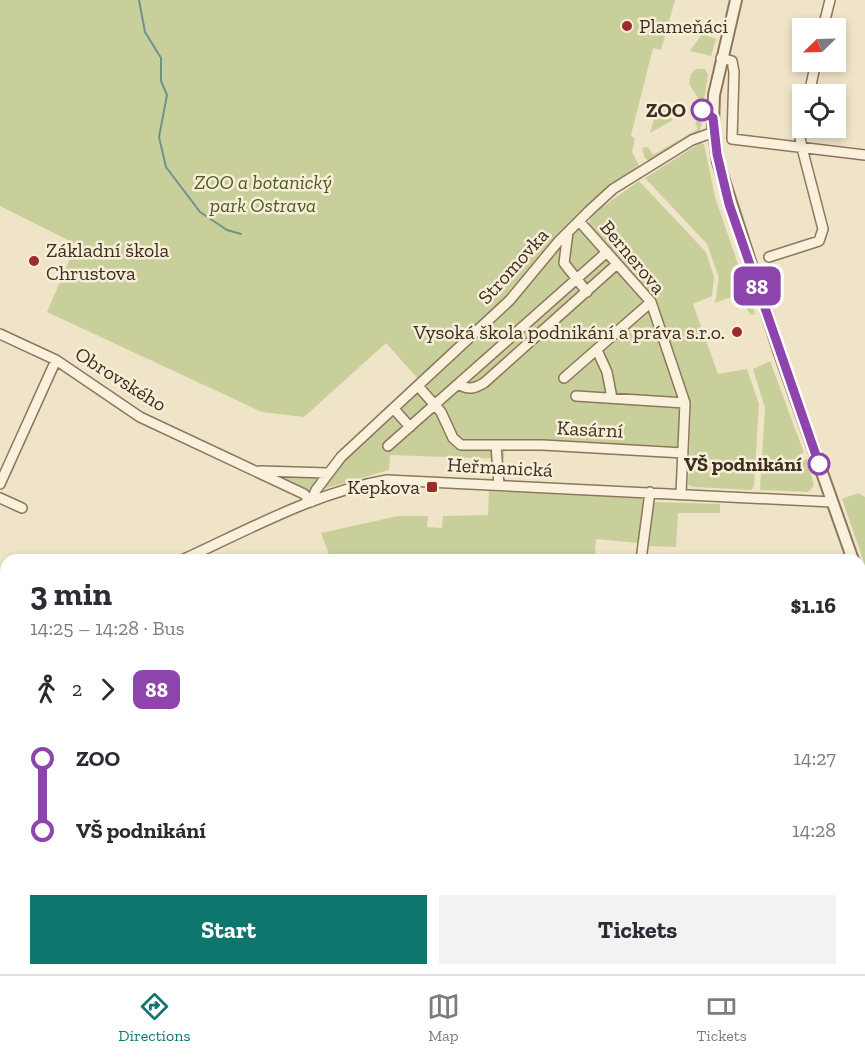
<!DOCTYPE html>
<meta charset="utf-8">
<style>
:root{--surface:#fff;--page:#f2f2f3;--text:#2b2b33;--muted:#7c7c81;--line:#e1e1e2;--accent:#0f766e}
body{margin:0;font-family:"Zilla Slab",serif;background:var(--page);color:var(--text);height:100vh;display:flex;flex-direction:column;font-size:22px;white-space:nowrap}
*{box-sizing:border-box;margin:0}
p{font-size:20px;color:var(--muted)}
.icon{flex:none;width:33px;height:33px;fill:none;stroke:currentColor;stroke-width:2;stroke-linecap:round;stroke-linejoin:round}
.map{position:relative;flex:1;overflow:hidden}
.details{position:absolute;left:0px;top:554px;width:866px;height:422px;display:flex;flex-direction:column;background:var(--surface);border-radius:18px 18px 0 0;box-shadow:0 3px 9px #0003}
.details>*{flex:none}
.badge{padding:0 12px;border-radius:9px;font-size:21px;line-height:39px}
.needle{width:39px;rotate:247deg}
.fabs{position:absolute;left:792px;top:18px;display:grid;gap:12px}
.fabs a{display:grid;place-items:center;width:54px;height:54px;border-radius:0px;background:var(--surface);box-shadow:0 3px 9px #0003;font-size:30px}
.map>.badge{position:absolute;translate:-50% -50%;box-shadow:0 0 0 3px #fff}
.legs{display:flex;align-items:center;gap:9px;height:66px;padding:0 30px;font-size:20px}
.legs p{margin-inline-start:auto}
.summary{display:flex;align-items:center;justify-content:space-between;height:102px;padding:0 30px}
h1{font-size:33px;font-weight:800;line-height:45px}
.primary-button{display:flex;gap:12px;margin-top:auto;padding:12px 30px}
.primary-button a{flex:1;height:69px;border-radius:0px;background:var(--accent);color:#fff;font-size:24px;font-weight:800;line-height:69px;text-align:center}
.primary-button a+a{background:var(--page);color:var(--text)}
ul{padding:0 30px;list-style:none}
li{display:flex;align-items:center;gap:21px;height:72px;font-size:22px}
li i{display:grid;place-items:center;width:9px;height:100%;margin:0 8px;background:currentColor}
li i::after{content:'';width:15px;height:15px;margin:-8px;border:4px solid;border-radius:50%;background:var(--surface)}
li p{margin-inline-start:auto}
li:first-child i{background:linear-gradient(#0000 50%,currentColor 0)}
li:last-child i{background:linear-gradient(currentColor 50%,#0000 0)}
.tab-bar{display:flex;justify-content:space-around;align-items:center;height:84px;border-top:2px solid var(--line);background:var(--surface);font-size:16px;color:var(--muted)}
.tab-bar a{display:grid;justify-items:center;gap:3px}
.tab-bar .on{color:var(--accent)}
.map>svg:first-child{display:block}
.green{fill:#c9cf9b}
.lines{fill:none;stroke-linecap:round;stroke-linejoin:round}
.stream{stroke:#6f938a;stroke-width:2}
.minor-casing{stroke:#8d765c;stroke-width:12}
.tertiary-casing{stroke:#8d765c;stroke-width:14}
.minor{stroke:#faf1dc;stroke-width:9}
.tertiary{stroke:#faf1dc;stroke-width:10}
.line-1-casing{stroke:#fff;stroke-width:14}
.line-1{stroke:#8e44ad;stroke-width:9}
.poi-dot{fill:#9e2a2b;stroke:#f7eed8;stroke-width:2}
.stop-1-dot{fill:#fff;stroke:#8e44ad;stroke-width:3}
.labels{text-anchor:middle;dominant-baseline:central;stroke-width:5;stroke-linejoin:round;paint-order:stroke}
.poi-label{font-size:20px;fill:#3d2e20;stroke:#f7eed8;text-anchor:start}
.stop-label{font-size:20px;font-weight:bold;fill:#3d2e20;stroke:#f7eed8;text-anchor:end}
.park-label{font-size:20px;font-style:italic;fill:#4d5a26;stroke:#f7eed8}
.street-label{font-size:20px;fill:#3d2e20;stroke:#f7eed8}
</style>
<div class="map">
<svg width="865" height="974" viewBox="0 0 865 974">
<rect width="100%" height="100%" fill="#f0e4c8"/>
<path class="green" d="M 0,0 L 675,0 L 661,50 L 653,48 L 631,135 L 635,139 L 632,152 L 639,165 L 636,171 L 608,188 L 558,235 L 508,296 L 419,380 L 386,343 L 304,417 L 262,412 L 47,312 L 76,244 L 0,206 Z
M 702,34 L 716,39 L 711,56 L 690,51 Z
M 696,69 L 705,69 L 708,75 L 703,105 L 689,84 L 691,74 Z
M 658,104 L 673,120 L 650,133 Z
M 698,119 L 702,124 L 699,132 L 649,161 L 645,158 L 642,148 L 648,147 L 653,155 L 698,129 L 695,123 Z
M 700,143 L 704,144 L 715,197 L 755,314 L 751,315 L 737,295 L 715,303 L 719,278 L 707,244 L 645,178 Z
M 639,181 L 706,252 L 714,277 L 712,296 L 693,304 L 718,374 L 747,369 L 759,404 L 754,485 L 752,490 L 694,487 L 688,485 L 691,403 L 655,298 L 589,226 L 591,215 Z
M 578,229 L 646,302 L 677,391 L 680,407 L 677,448 L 505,443 L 504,459 L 390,455 L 389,470 L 320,490 L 334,469 Z
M 770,361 L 804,453 L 800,454 L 802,460 L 807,459 L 814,486 L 808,492 L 760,490 L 765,408 L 753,369 Z
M 272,475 L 317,477 L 318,479 L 310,490 L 304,492 Z
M 489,491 L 641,498 L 643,500 L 638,543 L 596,539 L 595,559 L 331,560 L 321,533 L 398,516 L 428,516 L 427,527 L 442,528 L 443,516 L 488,515 Z
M 858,493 L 865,497 L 865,565 L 842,499 Z
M 653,502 L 720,504 L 720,513 L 678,513 L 676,547 L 649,546 Z
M 617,969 L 692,969 L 685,974 L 619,974 Z
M 708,969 L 772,969 L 774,973 L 701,974 Z"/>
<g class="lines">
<path class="stream" d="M 139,0 L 145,32 L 161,58 L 161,81 L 167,95 L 159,137 L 166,167 L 200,212 L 227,230 L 241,234
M 81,974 L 84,969
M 108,974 L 109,969"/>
<g class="minor-casing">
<path id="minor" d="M 823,28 L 830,0
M 721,58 L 732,61 L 734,72 L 732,139 L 865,155
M 809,94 L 816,62
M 579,221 L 651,302 L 685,403 L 681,494
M 568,232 L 564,263 L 587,292
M 769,257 L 819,241 L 823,229 L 802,148 L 800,137 L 802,125
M 0,334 L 56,360 L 140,417 L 304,494 L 311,502 L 316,490 L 341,457 L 510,300 L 558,242 L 589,211 L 613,189 L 692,140 L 714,132
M 597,350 L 607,372 L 612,398
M 564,378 L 651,302
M 459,384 C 468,391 475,388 484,383 L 617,264
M 418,386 L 441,412 L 453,438 L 461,445 L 543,445 L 683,453
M 576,396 L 685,403
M 394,409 L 410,427
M 496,445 L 499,485
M 388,446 L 607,252
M 260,471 L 328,473
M 0,484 L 56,360
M 0,498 L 22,508
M 182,560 C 248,530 315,492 387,480 L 832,502
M 641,560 L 650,492
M 0,609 L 6,611
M 0,644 L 6,640
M 860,754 L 865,751
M 0,781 L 6,772
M 0,794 L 6,812
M 860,836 L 865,847
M 860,863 L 865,858
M 238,969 L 239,974
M 399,969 L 399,974
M 443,969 L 444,974
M 470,969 L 470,974
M 544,969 L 545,974
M 813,969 L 815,974
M 690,973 L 697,969
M 29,974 L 32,969"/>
</g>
<g class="tertiary-casing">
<path id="tertiary" d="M 736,0 L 714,95 L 713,125 L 718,162 L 780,354 L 853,560
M 860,578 L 865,594"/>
</g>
<use href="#minor" class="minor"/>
<use href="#tertiary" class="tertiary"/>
</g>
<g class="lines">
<g class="line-1-casing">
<path id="line-1" d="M 702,110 L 713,118 L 717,154 L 729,204 L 819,464"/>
</g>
<use href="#line-1" class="line-1"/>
</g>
<g class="poi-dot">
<circle cx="627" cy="26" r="6"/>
<circle cx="34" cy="261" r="6"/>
<circle cx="737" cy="332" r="6"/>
<rect x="426" y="481" width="12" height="12" rx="3"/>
</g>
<g class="stop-1-dot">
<circle cx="702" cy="110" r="10"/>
<circle cx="819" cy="464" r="10"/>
</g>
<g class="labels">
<g class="poi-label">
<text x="639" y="26">Plameňáci</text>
<text x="46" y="250">Základní škola<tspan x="46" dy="23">Chrustova</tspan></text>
<text x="725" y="332" text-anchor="end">Vysoká škola podnikání a práva s.r.o.</text>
<text x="420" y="487" text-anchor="end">Kepkova</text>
</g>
<g class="stop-label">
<text x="686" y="110">ZOO</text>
<text x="802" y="464">VŠ podnikání</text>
</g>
<g class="park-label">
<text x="263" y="182">ZOO a botanický<tspan x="263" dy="23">park Ostrava</tspan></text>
</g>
<g class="street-label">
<text transform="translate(633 257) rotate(50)">Bernerova</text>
<text transform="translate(513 266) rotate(-48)">Stromovka</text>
<text transform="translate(121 379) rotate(32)">Obrovského</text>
<text transform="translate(590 429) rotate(3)">Kasární</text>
<text transform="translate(500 467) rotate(3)">Heřmanická</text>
</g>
</g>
</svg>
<div class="fabs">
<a><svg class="needle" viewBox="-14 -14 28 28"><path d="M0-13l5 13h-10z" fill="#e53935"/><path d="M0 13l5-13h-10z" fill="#7c7c81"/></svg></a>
<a><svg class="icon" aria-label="locate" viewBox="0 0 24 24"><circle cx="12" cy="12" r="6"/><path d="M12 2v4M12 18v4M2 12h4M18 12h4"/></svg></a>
</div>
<b class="badge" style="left:757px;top:286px;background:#8e44ad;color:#fff">88</b>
<section class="details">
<div class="summary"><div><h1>3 min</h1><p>14:25 – 14:28 · Bus</p></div><b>$1.16</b></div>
<div class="legs"><svg class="icon" aria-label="walk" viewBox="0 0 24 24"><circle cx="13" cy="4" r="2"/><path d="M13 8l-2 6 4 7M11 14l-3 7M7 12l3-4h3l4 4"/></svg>2<svg class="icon" aria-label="forward" viewBox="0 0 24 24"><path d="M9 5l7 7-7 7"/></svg><b class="badge" style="background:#8e44ad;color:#fff">88</b></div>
<ul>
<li><i style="color:#8e44ad"></i><b>ZOO</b><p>14:27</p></li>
<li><i style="color:#8e44ad"></i><b>VŠ podnikání</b><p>14:28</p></li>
</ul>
<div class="primary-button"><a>Start</a><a>Tickets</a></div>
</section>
</div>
<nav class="tab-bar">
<a class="on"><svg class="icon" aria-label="directions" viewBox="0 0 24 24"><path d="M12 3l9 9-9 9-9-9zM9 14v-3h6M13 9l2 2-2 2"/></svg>Directions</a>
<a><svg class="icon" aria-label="map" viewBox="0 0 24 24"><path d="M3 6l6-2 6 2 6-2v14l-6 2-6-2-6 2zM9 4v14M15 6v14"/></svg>Map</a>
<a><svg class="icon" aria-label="tickets" viewBox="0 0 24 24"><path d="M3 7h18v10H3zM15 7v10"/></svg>Tickets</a>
</nav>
